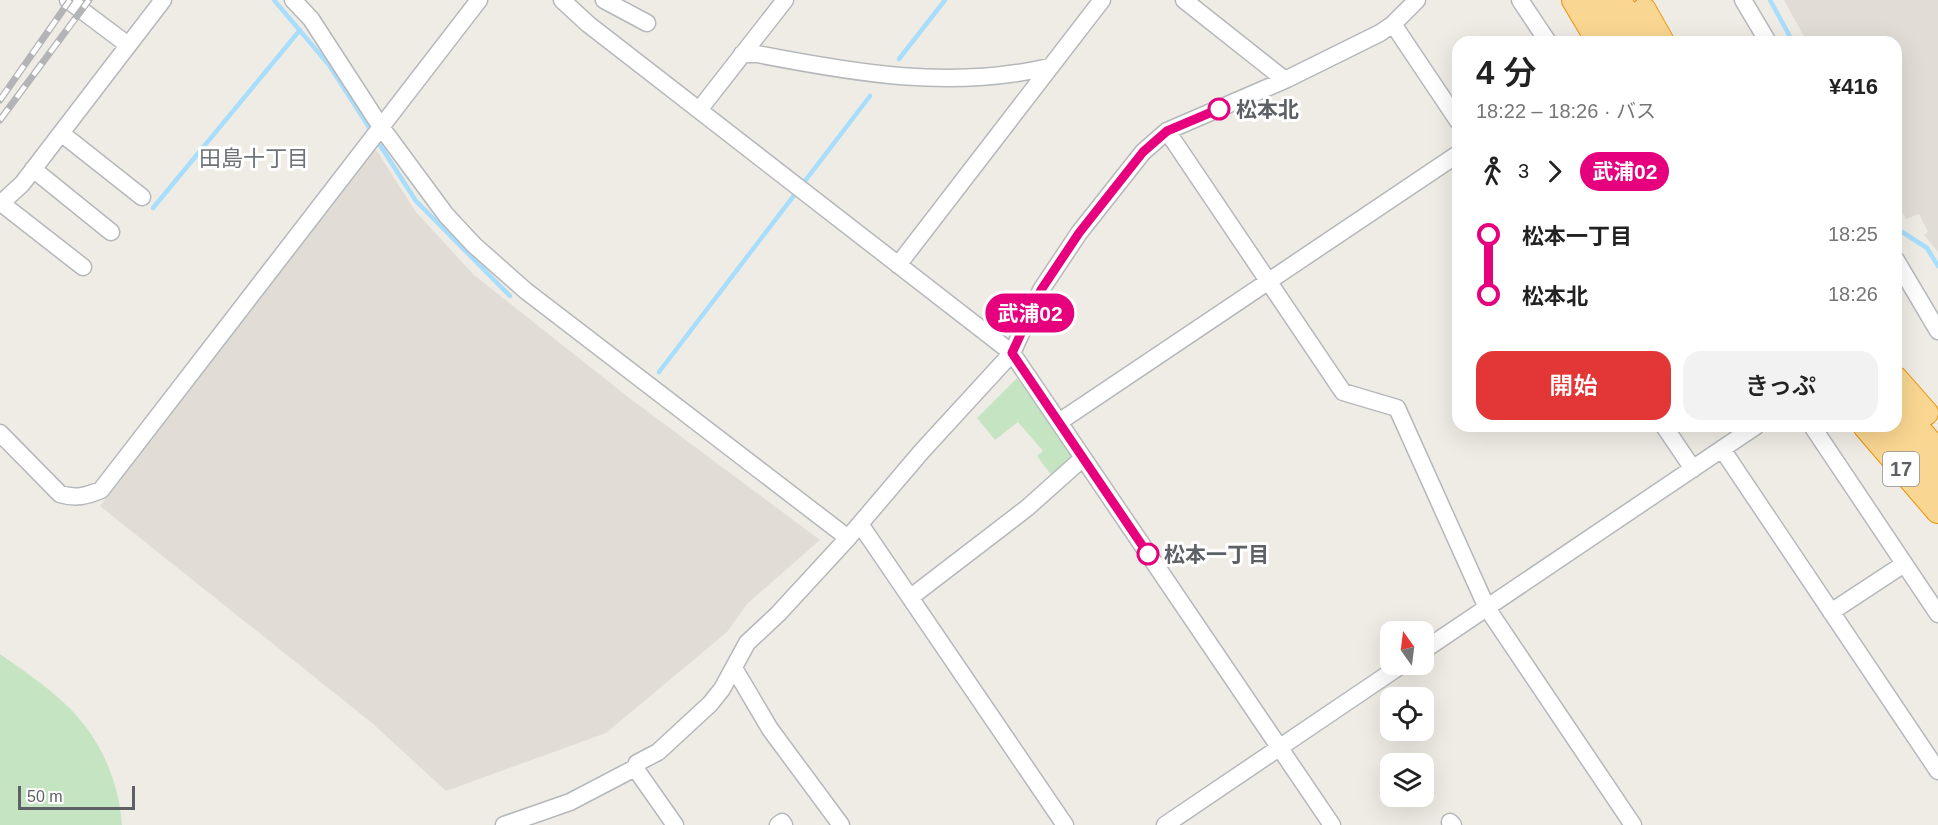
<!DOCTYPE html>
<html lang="ja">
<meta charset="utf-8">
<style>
:root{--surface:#fff;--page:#f2f2f2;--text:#222;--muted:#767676;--accent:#e33637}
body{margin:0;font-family:Arial,"Noto Sans JP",sans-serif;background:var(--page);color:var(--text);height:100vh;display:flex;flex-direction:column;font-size:22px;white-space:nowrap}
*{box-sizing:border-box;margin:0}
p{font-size:20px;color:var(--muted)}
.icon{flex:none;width:33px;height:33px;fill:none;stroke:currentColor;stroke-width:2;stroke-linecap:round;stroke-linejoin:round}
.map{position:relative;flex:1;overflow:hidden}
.details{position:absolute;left:1452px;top:36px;width:450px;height:396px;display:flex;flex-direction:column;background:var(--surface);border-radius:18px;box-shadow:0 6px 24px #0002}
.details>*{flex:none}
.badge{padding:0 12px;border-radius:20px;font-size:21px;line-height:39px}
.needle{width:39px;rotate:346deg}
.buttons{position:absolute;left:1380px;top:621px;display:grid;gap:12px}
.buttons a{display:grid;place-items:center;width:54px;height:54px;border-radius:12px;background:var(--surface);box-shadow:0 6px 24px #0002;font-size:30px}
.scale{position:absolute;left:18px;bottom:15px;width:117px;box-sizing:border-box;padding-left:6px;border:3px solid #5d6165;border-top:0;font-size:16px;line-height:21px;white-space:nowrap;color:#5d6165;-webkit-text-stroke:4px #fff;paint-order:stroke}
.map>.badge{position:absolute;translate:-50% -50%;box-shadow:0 0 0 3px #fff}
.legs{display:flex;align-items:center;gap:9px;height:66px;padding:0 24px;font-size:20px}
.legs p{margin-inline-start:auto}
.headline{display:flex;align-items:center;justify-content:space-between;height:102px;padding:0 24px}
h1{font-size:33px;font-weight:600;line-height:45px}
.primary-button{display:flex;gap:12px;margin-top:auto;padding:12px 24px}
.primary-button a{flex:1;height:69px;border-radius:18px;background:var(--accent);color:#fff;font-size:24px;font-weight:600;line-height:69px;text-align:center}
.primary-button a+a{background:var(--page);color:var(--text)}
ul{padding:0 24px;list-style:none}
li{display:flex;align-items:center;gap:21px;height:60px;font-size:22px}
li i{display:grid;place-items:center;width:9px;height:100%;margin:0 8px;background:currentColor}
li i::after{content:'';width:15px;height:15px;margin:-8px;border:4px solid;border-radius:50%;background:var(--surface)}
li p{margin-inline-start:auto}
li:first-child i{background:linear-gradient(#0000 50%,currentColor 0)}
li:last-child i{background:linear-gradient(currentColor 50%,#0000 0)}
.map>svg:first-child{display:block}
.education{fill:#e1ddd6}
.green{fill:#c5e5c2}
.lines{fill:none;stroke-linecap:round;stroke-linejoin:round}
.stream{stroke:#a8defc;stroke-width:4.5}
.minor-casing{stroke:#b5b8bb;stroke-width:19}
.highway-casing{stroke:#eb9208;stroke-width:26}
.minor{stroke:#fff;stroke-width:16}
.highway{stroke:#f9d691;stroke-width:24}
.rail-casing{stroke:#b3b4b5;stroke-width:7}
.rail{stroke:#fff;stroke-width:4.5;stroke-dasharray:14;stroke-linecap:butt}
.line-1-casing{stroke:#fff;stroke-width:14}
.line-1{stroke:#e6007e;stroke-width:9}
.stop-1-dot{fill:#fff;stroke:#e6007e;stroke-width:3}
.labels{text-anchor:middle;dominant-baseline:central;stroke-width:6;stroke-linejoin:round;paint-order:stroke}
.shield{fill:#fff;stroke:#8e9093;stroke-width:1.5}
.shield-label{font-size:20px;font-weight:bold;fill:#5d6165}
.stop-label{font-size:21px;font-weight:bold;fill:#5d6165;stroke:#fff;text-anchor:start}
.neighbourhood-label{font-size:22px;fill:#6e7377;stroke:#fff}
</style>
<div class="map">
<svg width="1938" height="825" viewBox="0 0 1938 825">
<rect width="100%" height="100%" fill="#efece5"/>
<path class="education" d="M 1784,0 L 1938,0 L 1938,252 L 1924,235 L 1928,232 L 1919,214 L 1906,219 L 1896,201 L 1896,42 L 1807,42 Z
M 375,148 L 416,212 L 474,275 L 632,400 L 820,540 L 747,604 L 727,632 L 606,733 L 446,791 L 372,723 L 100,506 Z"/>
<path class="green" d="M 1017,378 L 1070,450 L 1072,458 L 1052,476 L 1037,456 L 1043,451 L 1018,422 L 995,440 L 977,418 Z
M 0,654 C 21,669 44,684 63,702 C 98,733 119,779 122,825 L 0,825 Z"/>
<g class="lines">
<path class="stream" d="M 274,0 L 329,65 L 372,132
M 1770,0 L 1793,42
M 899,59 L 945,0
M 376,139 L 416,201 L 510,296
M 153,208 L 300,30
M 1896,228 L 1927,248 L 1938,266
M 659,372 L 870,96"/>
<g class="minor-casing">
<path id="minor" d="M 68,0 L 128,45
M 293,0 L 311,19 L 381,127 L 446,215 L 474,245 L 526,291 L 848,538
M 562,0 L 588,24 L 1012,353 L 1332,825
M 604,0 L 647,23
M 1184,0 L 1285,80
M 1520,0 L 1548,42
M 1743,0 L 1768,42
M 1393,24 L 1458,121
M 742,54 L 757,54 C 854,73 951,90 1049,67
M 699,110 L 785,0
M 1167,131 L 1343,392 L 1397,408 L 1487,608 L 1633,825
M 61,133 L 142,197
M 33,169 L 111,232
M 1,203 L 83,267
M 0,204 L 22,184 L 163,0
M 1896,260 L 1938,331
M 898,265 L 1102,0
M 1059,422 L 1458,154
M 1664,426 L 1693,469
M 1812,426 L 1938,614
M 0,433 L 60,494 C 76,499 86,496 101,490 L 479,0
M 1722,449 L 1938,771
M 860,524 L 1065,825
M 911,597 L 1027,508 L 1083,458
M 1831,612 L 1904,564
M 1424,650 L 1756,426
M 734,668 L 770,729 L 841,825
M 635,768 L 675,825
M 1450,822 L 1453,825
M 504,825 L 570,802 L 635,768 L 637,763 L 658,752 L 710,704 L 722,689 L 747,643 L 778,614 L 848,538 L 922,451 L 1012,353 L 1041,290 L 1079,233 L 1143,152 L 1167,131 L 1285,80 L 1380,33 L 1393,24 L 1417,0
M 778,825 L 782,822 L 784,825
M 1165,825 L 1403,664"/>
</g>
<g class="highway-casing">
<path id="highway" d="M 1574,0 L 1599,42
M 1595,0 L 1619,42
M 1619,0 L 1643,42
M 1644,10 L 1662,42
M 1896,379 L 1926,413
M 1896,403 L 1938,452
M 1865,426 L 1938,511
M 1888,426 L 1938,482"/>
</g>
<use href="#minor" class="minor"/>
<use href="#highway" class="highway"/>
<g class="rail-casing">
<path id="rail" d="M 0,100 L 70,0
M 0,120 L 89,0"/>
</g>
<use href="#rail" class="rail"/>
</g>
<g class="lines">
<g class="line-1-casing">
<path id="line-1" d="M 1148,554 L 1012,353 L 1041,290 L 1079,233 L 1143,152 L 1167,131 L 1219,109"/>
</g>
<use href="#line-1" class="line-1"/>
</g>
<g class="stop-1-dot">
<circle cx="1219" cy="109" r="10"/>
<circle cx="1148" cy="554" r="10"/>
</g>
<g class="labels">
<rect class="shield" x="1883" y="452" width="36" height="34" rx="4.5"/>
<g class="shield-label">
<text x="1901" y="469">17</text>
</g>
<g class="stop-label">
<text x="1236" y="109">松本北</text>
<text x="1164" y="554">松本一丁目</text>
</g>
<g class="neighbourhood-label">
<text x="254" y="158">田島十丁目</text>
</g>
</g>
</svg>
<div class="buttons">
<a><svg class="needle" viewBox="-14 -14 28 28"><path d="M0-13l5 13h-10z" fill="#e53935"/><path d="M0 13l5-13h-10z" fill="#767676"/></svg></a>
<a><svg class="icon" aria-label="locate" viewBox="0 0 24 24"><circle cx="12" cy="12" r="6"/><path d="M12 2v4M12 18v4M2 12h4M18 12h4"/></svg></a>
<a><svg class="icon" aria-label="layers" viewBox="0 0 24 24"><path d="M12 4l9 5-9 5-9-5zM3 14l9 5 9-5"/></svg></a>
</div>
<div class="scale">50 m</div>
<b class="badge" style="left:1030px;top:313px;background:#e6007e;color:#fff">武浦02</b>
<section class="details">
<div class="headline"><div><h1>4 分</h1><p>18:22 – 18:26 · バス</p></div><b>¥416</b></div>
<div class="legs"><svg class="icon" aria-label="walk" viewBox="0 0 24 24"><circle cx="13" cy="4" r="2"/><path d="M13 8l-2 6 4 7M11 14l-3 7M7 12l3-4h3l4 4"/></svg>3<svg class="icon" aria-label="forward" viewBox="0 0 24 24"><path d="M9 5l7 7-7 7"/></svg><b class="badge" style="background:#e6007e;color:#fff">武浦02</b></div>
<ul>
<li><i style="color:#e6007e"></i><b>松本一丁目</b><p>18:25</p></li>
<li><i style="color:#e6007e"></i><b>松本北</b><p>18:26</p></li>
</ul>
<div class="primary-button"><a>開始</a><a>きっぷ</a></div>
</section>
</div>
